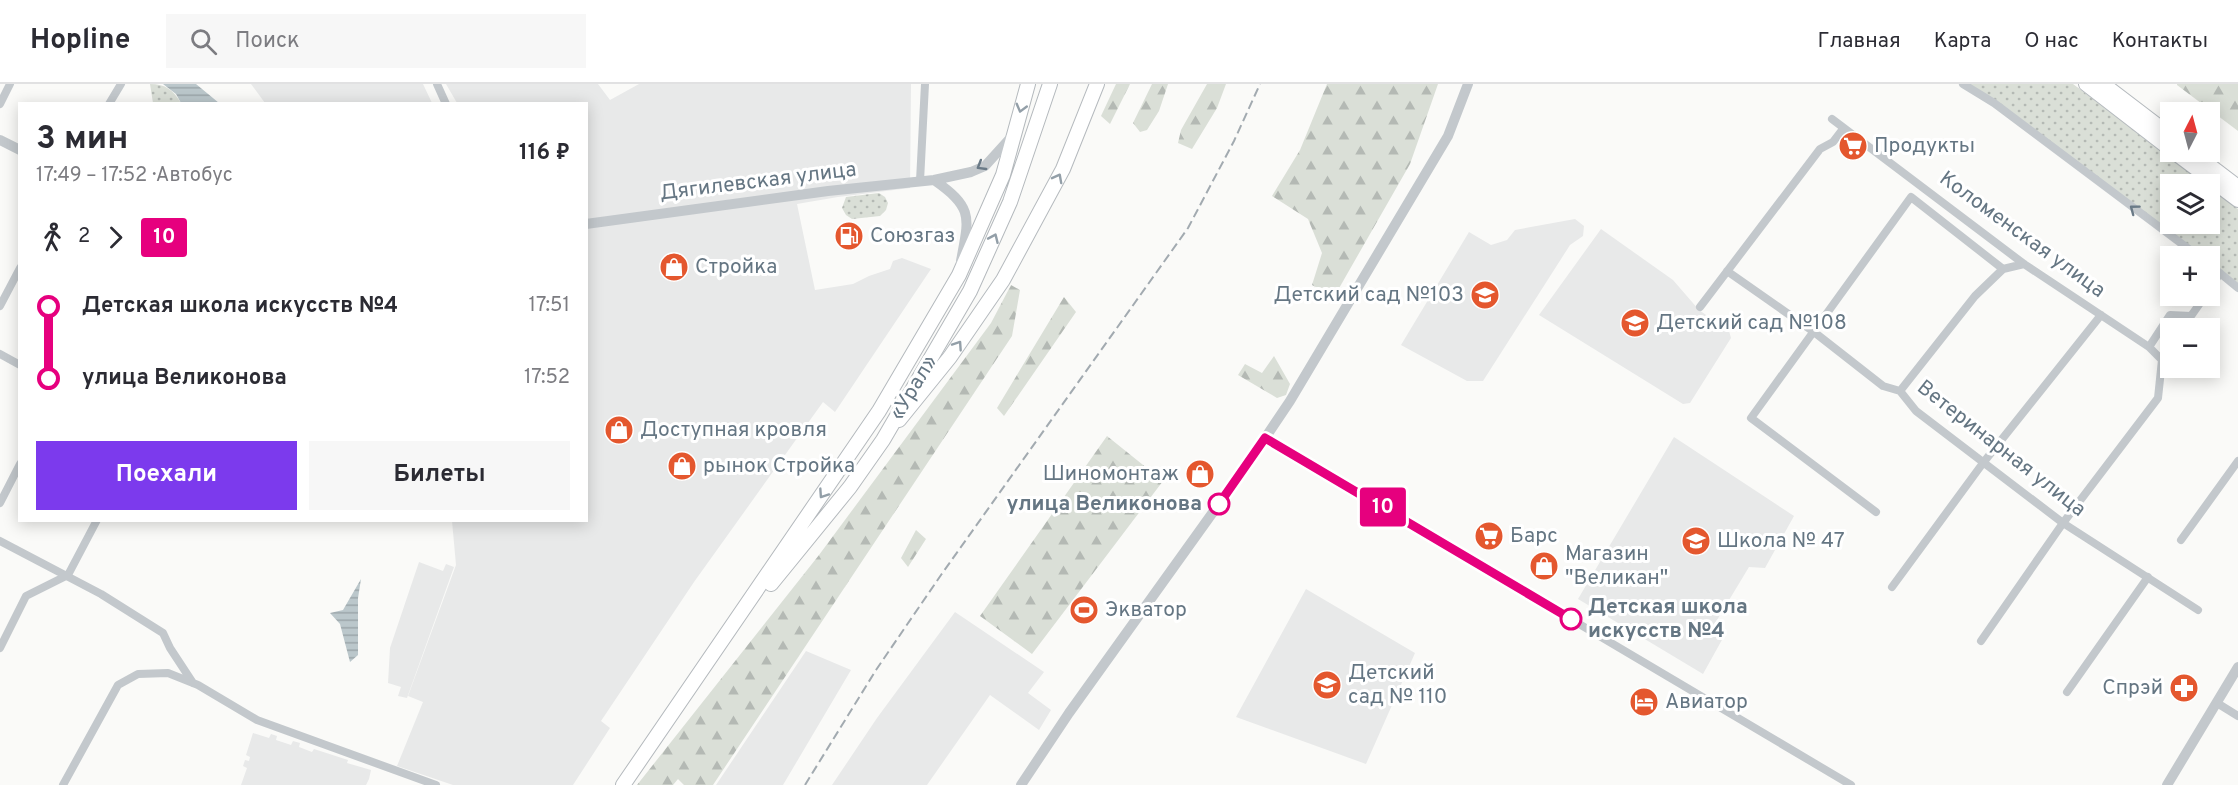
<!DOCTYPE html>
<html lang="ru">
<meta charset="utf-8">
<style>
:root{--surface:#fff;--page:#f7f7f7;--text:#2b2b33;--muted:#7c7c81;--line:#e1e1e2;--accent:#7c3aed}
body{margin:0;font-family:Overpass,sans-serif;background:var(--page);color:var(--text);height:100vh;display:flex;flex-direction:column;font-size:22px;white-space:nowrap}
*{box-sizing:border-box;margin:0}
p{font-size:20px;color:var(--muted)}
.icon{flex:none;width:33px;height:33px;fill:none;stroke:currentColor;stroke-width:2;stroke-linecap:round;stroke-linejoin:round}
.map{position:relative;flex:1;overflow:hidden}
.details{position:absolute;left:18px;top:18px;width:570px;height:420px;display:flex;flex-direction:column;background:var(--surface);border-radius:0px;box-shadow:0 3px 15px #0003}
.details>*{flex:none}
.badge{padding:0 12px;border-radius:4px;font-size:21px;line-height:39px}
.needle{width:39px;rotate:6deg}
.fabs{position:absolute;left:2160px;top:18px;display:grid;gap:12px}
.fabs a{display:grid;place-items:center;width:60px;height:60px;border-radius:0px;background:var(--surface);box-shadow:0 3px 15px #0003;font-size:30px}
.map>.badge{position:absolute;translate:-50% -50%;box-shadow:0 0 0 3px #fff}
.legs{display:flex;align-items:center;gap:9px;height:66px;padding:0 18px;font-size:20px}
.legs p{margin-inline-start:auto}
.summary{display:flex;align-items:center;justify-content:space-between;height:102px;padding:0 18px}
h1{font-size:33px;font-weight:700;line-height:45px}
.action{display:flex;gap:12px;margin-top:auto;padding:12px 18px}
.action a{flex:1;height:69px;border-radius:0px;background:var(--accent);color:#fff;font-size:24px;font-weight:700;line-height:69px;text-align:center}
.action a+a{background:var(--page);color:var(--text)}
ul{padding:0 18px;list-style:none}
li{display:flex;align-items:center;gap:21px;height:72px;font-size:22px}
li i{display:grid;place-items:center;width:9px;height:100%;margin:0 8px;background:currentColor}
li i::after{content:'';width:15px;height:15px;margin:-8px;border:4px solid;border-radius:50%;background:var(--surface)}
li p{margin-inline-start:auto}
li:first-child i{background:linear-gradient(#0000 50%,currentColor 0)}
li:last-child i{background:linear-gradient(currentColor 50%,#0000 0)}
header{display:flex;align-items:center;gap:36px;box-sizing:border-box;height:84px;padding:0 30px;background:var(--surface);border-bottom:2px solid var(--line)}
header strong{font-size:28px}
nav{display:flex;gap:33px;margin-inline-start:auto;font-size:21px}
.search{width:420px;height:54px;background:var(--page);display:flex;align-items:center;gap:15px;box-sizing:border-box;padding:0 21px;border-radius:0px;color:var(--muted);font-size:22px}
.map>svg:first-child{display:block}
.built{fill:#e8e9e9}
.grass{fill:url(#grass-dots)}
.forest{fill:url(#forest-firs)}
.water{fill:url(#water-rules)}
.lines{fill:none;stroke-linecap:round;stroke-linejoin:round}
.primary-casing{stroke:#b5babe;stroke-width:16}
.trunk-casing{stroke:#b4b9bd;stroke-width:16}
.minor{stroke:#c3c8cc;stroke-width:8}
.tertiary{stroke:#c3c8cc;stroke-width:10}
.primary{stroke:#fff;stroke-width:14}
.trunk{stroke:#fff;stroke-width:14}
.rail{stroke:#a2aab0;stroke-width:2;stroke-dasharray:9 4.5;stroke-linecap:butt}
.oneway{stroke:#939fa8}
.oneway2{stroke:#6a7a87}
.line-1-casing{stroke:#fff;stroke-width:14}
.line-1{stroke:#e6007e;stroke-width:9}
.stop-1-dot{fill:#fff;stroke:#e6007e;stroke-width:3}
.labels{text-anchor:middle;dominant-baseline:central;stroke-width:6;stroke-linejoin:round;paint-order:stroke}
.poi-label{font-size:21px;fill:#657683;stroke:#fff;text-anchor:start}
.street-label{font-size:21px;fill:#657683;stroke:#fff}
.stop-label{font-size:21px;font-weight:bold;fill:#657683;stroke:#fff;text-anchor:end}
</style>
<header>
<strong>Hopline</strong>
<div class="search"><svg class="icon" aria-label="search" viewBox="0 0 24 24"><circle cx="10" cy="10" r="6"/><path d="M15 15l6 6"/></svg>Поиск</div>
<nav><a>Главная</a><a>Карта</a><a>О нас</a><a>Контакты</a></nav>
</header>
<div class="map">
<svg width="2238" height="701" viewBox="0 0 2238 701">
<defs>
<pattern id="grass-dots" width="8" height="8" patternUnits="userSpaceOnUse" patternTransform="scale(1.5)"><rect width="8" height="8" fill="#dadfd7"/><path d="M2 2h.1M6 6h.1" fill="none" stroke="#b4b9b4" stroke-width="1.8" stroke-linecap="round"/></pattern>
<pattern id="forest-firs" width="22" height="20" patternUnits="userSpaceOnUse" patternTransform="scale(1.5)"><rect width="22" height="20" fill="#dadfd7"/><path d="M5 1l3.5 6h-7zM16 11l3.5 6h-7z" fill="#b4b9b4"/></pattern>
<pattern id="water-rules" width="6" height="5" patternUnits="userSpaceOnUse" patternTransform="scale(1.5)"><rect width="6" height="5" fill="#bbc7cb"/><path d="M0 2.5h6" fill="none" stroke="#9ca6aa"/></pattern>
</defs>
<rect width="100%" height="100%" fill="#fafaf8"/>
<path class="built" d="M 251,0 L 423,0 L 432,19 L 265,19 Z
M 446,0 L 598,0 L 610,16 L 639,0 L 911,0 L 910,104 L 838,113 L 797,120 L 815,206 L 853,200 L 869,192 L 890,185 L 893,177 L 902,174 L 931,185 L 835,328 L 823,318 L 694,498 L 601,637 L 610,644 L 573,701 L 453,701 L 397,682 L 423,618 L 408,612 L 456,481 L 452,437 L 586,436 L 586,20 L 457,19 Z
M 1575,135 L 1584,142 L 1583,152 L 1570,161 L 1483,297 L 1467,297 L 1401,261 L 1469,148 L 1491,161 L 1507,156 L 1515,146 Z
M 1601,145 L 1673,196 L 1699,226 L 1729,247 L 1731,254 L 1690,319 L 1683,320 L 1539,231 Z
M 1674,353 L 1794,432 L 1765,484 L 1749,483 L 1711,546 L 1723,554 L 1703,590 L 1578,515 Z
M 419,478 L 443,487 L 446,480 L 454,483 L 407,614 L 398,612 L 401,603 L 388,599 L 390,564 Z
M 1306,505 L 1415,569 L 1366,680 L 1236,633 Z
M 955,528 L 1044,588 L 1028,609 L 1051,626 L 1039,646 L 990,611 L 927,701 L 832,701 L 877,634 Z
M 806,567 L 851,586 L 783,701 L 716,701 Z
M 253,649 L 269,654 L 271,650 L 277,652 L 276,656 L 291,661 L 293,657 L 300,659 L 299,663 L 312,668 L 314,665 L 348,676 L 347,679 L 371,686 L 369,695 L 366,701 L 241,701 L 247,684 L 243,682 L 245,676 L 249,677 L 250,673 L 246,671 Z"/>
<path class="grass" d="M 150,0 C 166,0 173,6 181,19 L 153,19 Z
M 1968,0 L 2073,0 L 2205,100 L 2170,100 L 2170,140 L 2210,140 L 2210,104 L 2238,125 L 2238,203 L 2210,181 L 2210,172 L 2198,172 Z
M 879,109 L 885,113 L 888,119 L 886,126 L 880,132 L 852,135 L 846,131 L 842,124 L 846,113 Z"/>
<path class="forest" d="M 1116,0 L 1130,0 L 1110,40 L 1101,32 Z
M 1152,0 L 1168,0 L 1159,27 L 1147,46 L 1140,48 L 1133,39 Z
M 1207,0 L 1226,0 L 1217,24 L 1192,65 L 1178,59 L 1181,46 Z
M 1327,0 L 1438,0 L 1410,80 L 1334,213 L 1312,201 L 1322,169 L 1308,135 L 1272,112 L 1300,66 Z
M 2177,0 L 2238,0 L 2238,47 L 2177,1 Z
M 1011,201 L 1020,206 L 1012,252 L 713,701 L 684,701 L 678,695 L 673,701 L 637,701 L 819,471 L 991,239 Z
M 1064,213 L 1076,228 L 1004,332 L 997,324 Z
M 1274,272 L 1290,300 L 1286,311 L 1277,314 L 1238,291 L 1245,280 L 1262,289 Z
M 1107,352 L 1163,397 L 1032,570 L 980,532 Z
M 916,446 L 926,455 L 908,483 L 901,474 Z"/>
<path class="water" d="M 163,0 L 196,0 L 219,19 L 181,19 L 176,10 Z
M 361,495 L 358,514 L 358,571 L 350,578 L 340,540 L 330,529 L 343,526 Z"/>
<g class="lines">
<g class="primary-casing">
<path id="primary" d="M 2086,0 L 2170,65
M 2103,0 L 2170,51
M 2174,68 L 2238,116
M 2192,68 L 2238,103
M 899,336 L 950,273 L 1003,196 L 1063,85 L 1097,0"/>
</g>
<g class="trunk-casing">
<path id="trunk" d="M 771,500 L 850,403 L 883,356 L 970,207 L 1010,118 L 1050,0
M 623,701 L 879,327 L 959,191 L 1003,91 L 1028,0"/>
</g>
<path class="minor" d="M 437,0 L 446,20
M 1963,0 L 1994,19 L 2198,172
M 0,20 L 10,0
M 109,20 L 121,0
M 1832,35 L 2024,180 L 2149,263 L 2162,276 L 2158,314 L 2063,439 L 1981,557
M 920,97 L 925,0
M 2210,181 L 2238,204
M 1727,187 L 1814,248 L 1883,302 L 1900,307 L 1916,327 L 2063,439 L 2198,526
M 2210,205 L 2220,189
M 0,222 L 20,184
M 1700,223 L 1820,65 L 1833,58 L 1843,45
M 2149,263 L 2170,231 L 2191,232 L 2205,212
M 0,270 L 20,281
M 1900,307 L 1975,212 L 2003,185 L 2024,180
M 1265,354 L 1851,701
M 0,419 L 20,380
M 1876,428 L 1751,334 L 1911,113 L 2003,185
M 2181,456 L 2238,377
M 0,457 L 101,510 L 163,549 L 170,564 L 193,599
M 1892,503 L 1983,379 L 2101,231
M 0,564 L 26,512 L 68,491 L 97,436
M 2067,608 L 2148,493
M 2217,619 L 2238,632
M 63,701 L 118,601 L 138,590 L 168,589 L 198,601 L 257,636 L 436,701"/>
<path class="tertiary" d="M 0,56 L 20,66
M 934,96 C 974,124 969,133 961,177
M 586,140 L 828,107 L 934,96 L 971,88 L 985,82 L 1014,50
M 1021,701 L 1069,629 L 1249,378 L 1290,317 L 1448,52 L 1468,0
M 2167,701 L 2238,583"/>
<use href="#primary" class="primary"/>
<use href="#trunk" class="trunk"/>
<path class="rail" d="M 805,701 L 876,586 L 941,491 L 1188,144 L 1234,57 L 1260,0"/>
</g>
<defs><path id="oneway-chevron" d="M-2-3.5L2.5 0L-2 3.5" fill="none" stroke-width="1.6" stroke-linecap="round" stroke-linejoin="round" transform="scale(1.5)"/></defs>
<g class="oneway">
<use href="#oneway-chevron" transform="translate(1021 24) rotate(105)"/>
<use href="#oneway-chevron" transform="translate(1058 94) rotate(-62)"/>
<use href="#oneway-chevron" transform="translate(994 154) rotate(-66)"/>
<use href="#oneway-chevron" transform="translate(958 261) rotate(-56)"/>
<use href="#oneway-chevron" transform="translate(823 410) rotate(124)"/>
</g>
<g class="oneway2">
<use href="#oneway-chevron" transform="translate(981 82) rotate(149)"/>
<use href="#oneway-chevron" transform="translate(2134 125) rotate(-143)"/>
</g>
<g class="lines">
<g class="line-1-casing">
<path id="line-1" d="M 1219,420 L 1265,354 L 1571,535"/>
</g>
<use href="#line-1" class="line-1"/>
</g>
<defs>
<g id="supermarket-disc" transform="scale(1.5)"><circle r="9.5" fill="#e4572e" stroke="#fff"/><path d="M-6-5.5h2.5l.6 2H6L4.5 2H-2.5L-4.4-4H-6ZM-1.5 3.2a1.3 1.3 0 1 0 .1 0ZM3 3.2a1.3 1.3 0 1 0 .1 0Z" fill="#fff"/></g>
<g id="fuel-disc" transform="scale(1.5)"><circle r="9.5" fill="#e4572e" stroke="#fff"/><path d="M-5.5-6h7V0h2V4h1.3V-2.5L3-4.5l.8-.8L6-3V5H2.5V1h-1V6h-7ZM-4.2-4.7v3.2H.2V-4.7Z" fill="#fff"/></g>
<g id="shop-disc" transform="scale(1.5)"><circle r="9.5" fill="#e4572e" stroke="#fff"/><path d="M-5-2.5h2.3a2.7 3.5 0 0 1 5.4 0H5L5.5 6h-11ZM-1.5-2.5h3a1.5 2.3 0 0 0-3 0Z" fill="#fff"/></g>
<g id="school-disc" transform="scale(1.5)"><circle r="9.5" fill="#e4572e" stroke="#fff"/><path d="M0-5L7-2L0 1L-7-2ZM-4 1L0 2.5L4 1V4Q0 6-4 4Z" fill="#fff"/></g>
<g id="stadium-disc" transform="scale(1.5)"><circle r="9.5" fill="#e4572e" stroke="#fff"/><path d="M0-5a6.5 5 0 1 0 0 10a6.5 5 0 1 0 0-10ZM-3.5-1.8h7v3.6h-7Z" fill="#fff"/></g>
<g id="pharmacy-disc" transform="scale(1.5)"><circle r="9.5" fill="#e4572e" stroke="#fff"/><path d="M-2-6h4v4h4v4h-4v4h-4v-4h-4v-4h4Z" fill="#fff"/></g>
<g id="hotel-disc" transform="scale(1.5)"><circle r="9.5" fill="#e4572e" stroke="#fff"/><path d="M-6-4.5h1.5V1H6V5H4.5V3h-9V5H-6ZM-4 0a1.8 1.8 0 1 1 3.6 0ZM.5 0V-2.5h3Q6-2.5 6 0Z" fill="#fff"/></g>
</defs>
<g fill-rule="evenodd">
<use href="#supermarket-disc" x="1853" y="62"/>
<use href="#fuel-disc" x="849" y="152"/>
<use href="#shop-disc" x="674" y="183"/>
<use href="#school-disc" x="1485" y="211"/>
<use href="#school-disc" x="1635" y="239"/>
<use href="#shop-disc" x="619" y="346"/>
<use href="#shop-disc" x="682" y="382"/>
<use href="#shop-disc" x="1200" y="390"/>
<use href="#supermarket-disc" x="1489" y="452"/>
<use href="#school-disc" x="1696" y="457"/>
<use href="#shop-disc" x="1544" y="482"/>
<use href="#stadium-disc" x="1084" y="526"/>
<use href="#school-disc" x="1327" y="601"/>
<use href="#pharmacy-disc" x="2184" y="604"/>
<use href="#hotel-disc" x="1644" y="618"/>
</g>
<g class="stop-1-dot">
<circle cx="1219" cy="420" r="10"/>
<circle cx="1571" cy="535" r="10"/>
</g>
<g class="labels">
<g class="poi-label">
<text x="1874" y="62">Продукты</text>
<text x="870" y="152">Союзгаз</text>
<text x="695" y="183">Стройка</text>
<text x="1464" y="211" text-anchor="end">Детский сад №103</text>
<text x="1656" y="239">Детский сад №108</text>
<text x="640" y="346">Доступная кровля</text>
<text x="703" y="382">рынок Стройка</text>
<text x="1179" y="390" text-anchor="end">Шиномонтаж</text>
<text x="1510" y="452">Барс</text>
<text x="1717" y="457">Школа № 47</text>
<text x="1565" y="470">Магазин<tspan x="1565" dy="24">"Великан"</tspan></text>
<text x="1105" y="526">Экватор</text>
<text x="1348" y="589">Детский<tspan x="1348" dy="24">сад № 110</tspan></text>
<text x="2163" y="604" text-anchor="end">Спрэй</text>
<text x="1665" y="618">Авиатор</text>
</g>
<g class="street-label">
<text transform="translate(758 98) rotate(-7)">Дягилевская улица</text>
<text transform="translate(2022 151) rotate(36)">Коломенская улица</text>
<text transform="translate(914 304) rotate(-59)">«Урал»</text>
<text transform="translate(2001 365) rotate(38)">Ветеринарная улица</text>
</g>
<g class="stop-label">
<text x="1202" y="420">улица Великонова</text>
<text x="1588" y="523" text-anchor="start">Детская школа<tspan x="1588" dy="24">искусств №4</tspan></text>
</g>
</g>
</svg>
<div class="fabs">
<a><svg class="needle" viewBox="-14 -14 28 28"><path d="M0-13l5 13h-10z" fill="#e53935"/><path d="M0 13l5-13h-10z" fill="#7c7c81"/></svg></a>
<a><svg class="icon" aria-label="layers" viewBox="0 0 24 24"><path d="M12 4l9 5-9 5-9-5zM3 14l9 5 9-5"/></svg></a>
<a>+</a>
<a>−</a>
</div>
<b class="badge" style="left:1383px;top:423px;background:#e6007e;color:#fff">10</b>
<section class="details">
<div class="summary"><div><h1>3 мин</h1><p>17:49 – 17:52 · Автобус</p></div><b>116 ₽</b></div>
<div class="legs"><svg class="icon" aria-label="walk" viewBox="0 0 24 24"><circle cx="13" cy="4" r="2"/><path d="M13 8l-2 6 4 7M11 14l-3 7M7 12l3-4h3l4 4"/></svg>2<svg class="icon" aria-label="forward" viewBox="0 0 24 24"><path d="M9 5l7 7-7 7"/></svg><b class="badge" style="background:#e6007e;color:#fff">10</b></div>
<ul>
<li><i style="color:#e6007e"></i><b>Детская школа искусств №4</b><p>17:51</p></li>
<li><i style="color:#e6007e"></i><b>улица Великонова</b><p>17:52</p></li>
</ul>
<div class="action"><a>Поехали</a><a>Билеты</a></div>
</section>
</div>
